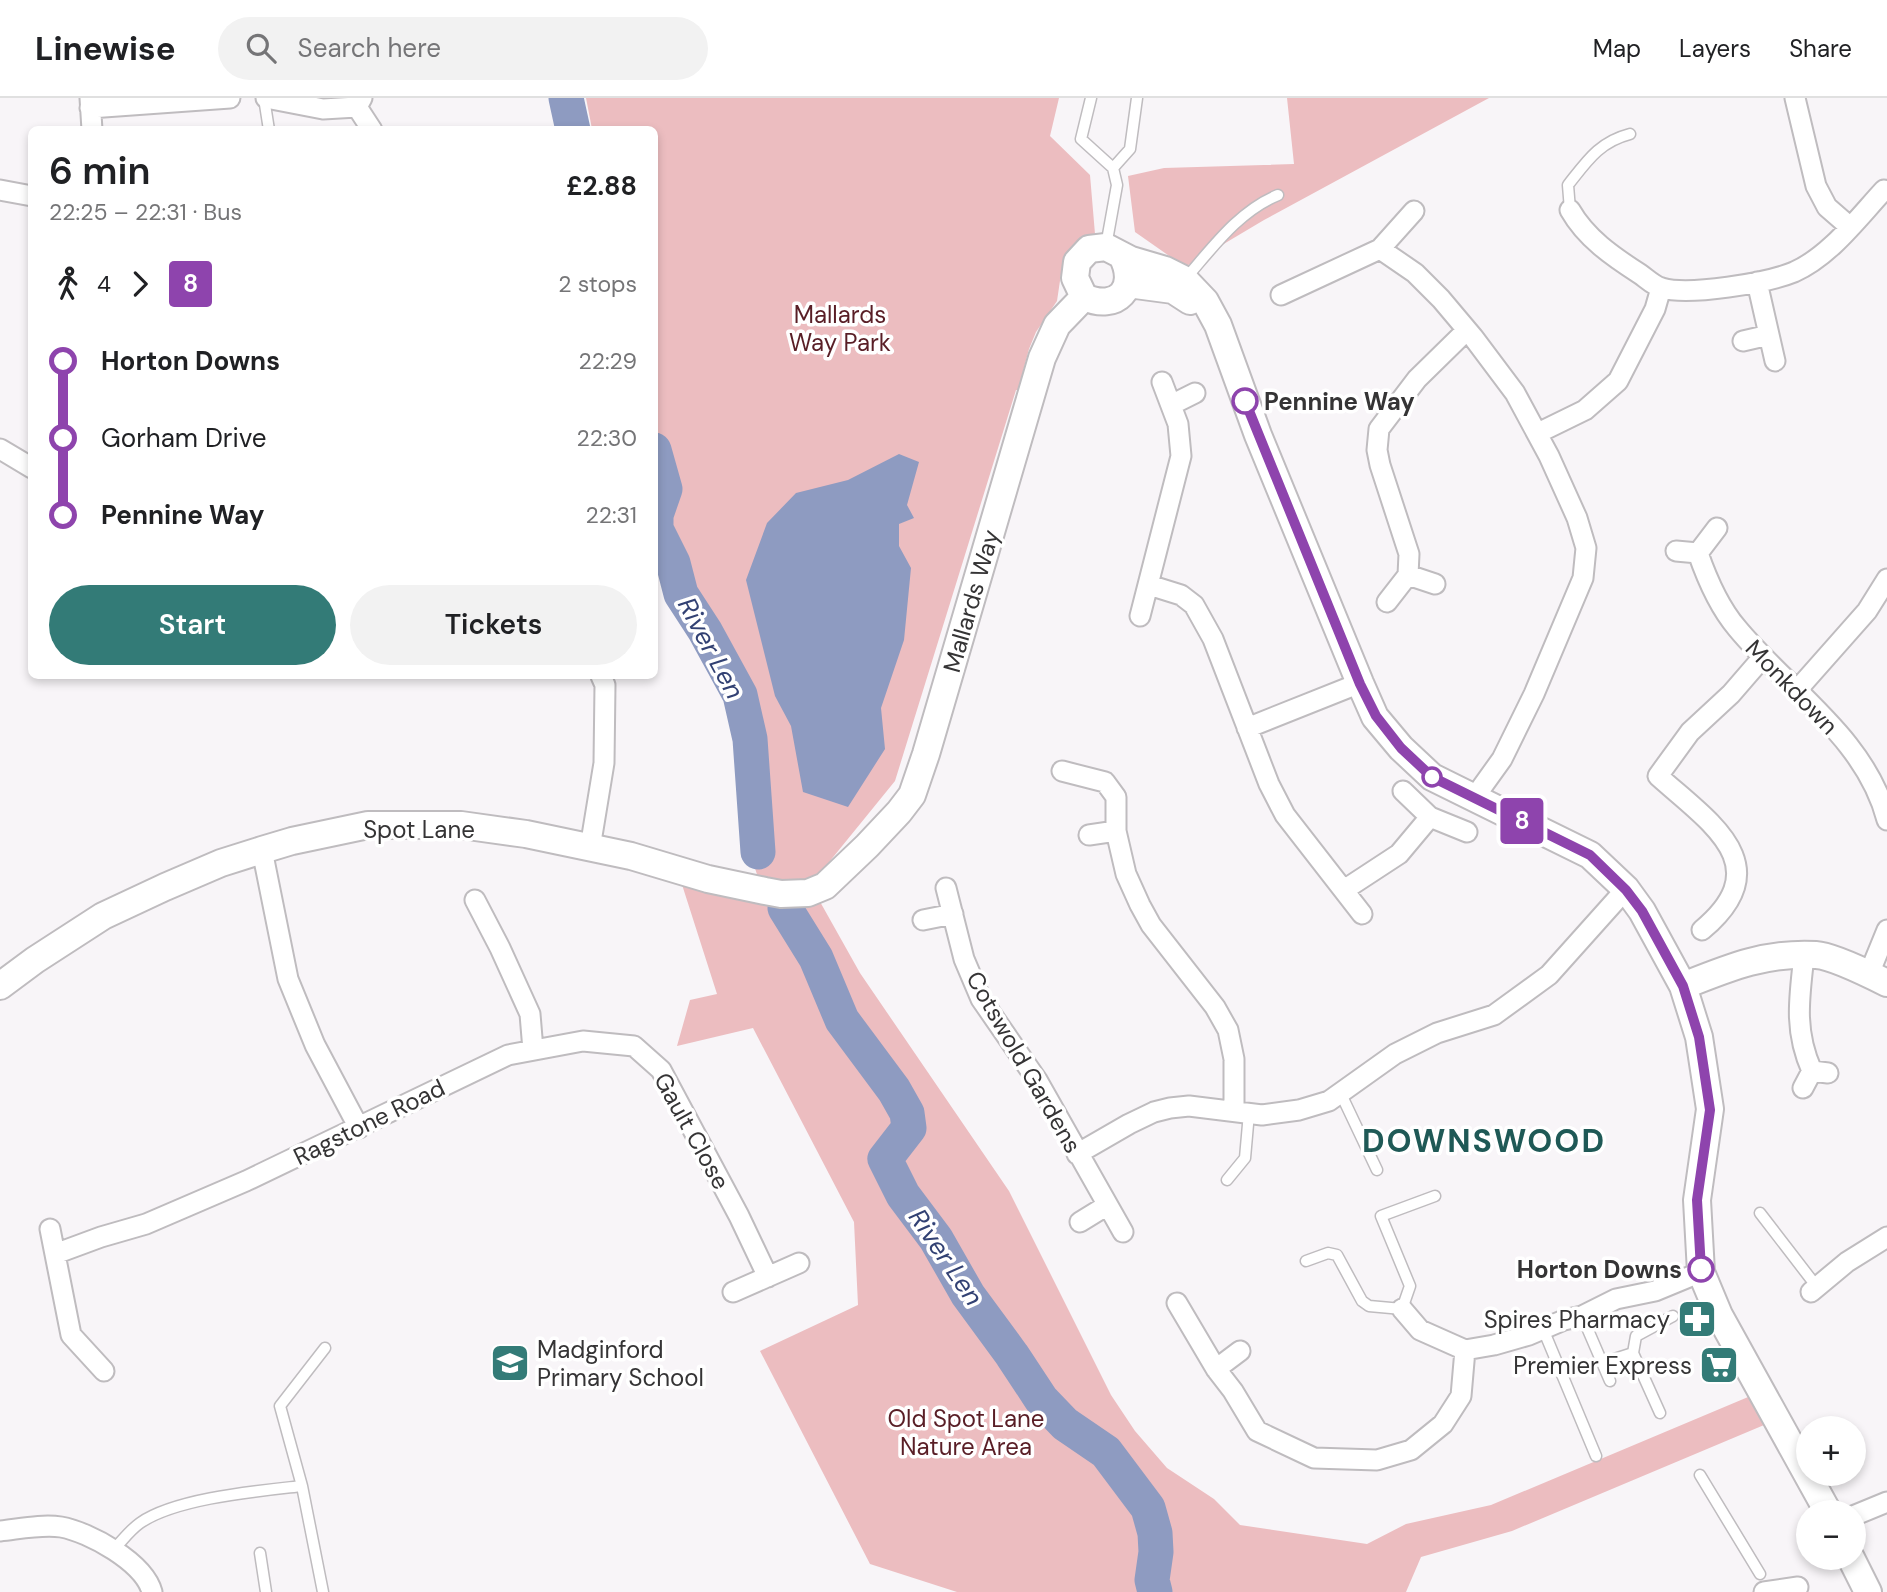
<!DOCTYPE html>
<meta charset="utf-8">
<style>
:root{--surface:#fff;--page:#f2f2f2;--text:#202124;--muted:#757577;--line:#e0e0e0;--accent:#337b77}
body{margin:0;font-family:"DM Sans",sans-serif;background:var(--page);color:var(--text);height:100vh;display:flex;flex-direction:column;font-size:26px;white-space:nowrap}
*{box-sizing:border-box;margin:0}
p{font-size:23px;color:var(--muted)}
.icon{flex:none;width:38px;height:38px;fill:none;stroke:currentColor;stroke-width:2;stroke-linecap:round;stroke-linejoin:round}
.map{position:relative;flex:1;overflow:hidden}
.panel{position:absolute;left:28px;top:28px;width:630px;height:553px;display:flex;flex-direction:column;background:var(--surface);border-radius:10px;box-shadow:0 4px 10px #0003}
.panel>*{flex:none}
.badge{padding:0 14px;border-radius:5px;font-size:24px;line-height:46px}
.buttons{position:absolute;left:1796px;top:1318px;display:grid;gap:14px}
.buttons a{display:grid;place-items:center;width:70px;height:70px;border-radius:50%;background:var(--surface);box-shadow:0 4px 10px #0003;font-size:35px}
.map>.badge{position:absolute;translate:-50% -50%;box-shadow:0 0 0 4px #fff}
.legs{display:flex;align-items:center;gap:10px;height:77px;padding:0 21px;font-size:23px}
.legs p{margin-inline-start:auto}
.headline{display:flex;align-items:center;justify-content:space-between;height:119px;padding:0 21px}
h1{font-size:38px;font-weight:600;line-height:52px}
.primary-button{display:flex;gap:14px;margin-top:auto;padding:14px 21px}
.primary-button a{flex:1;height:80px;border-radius:42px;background:var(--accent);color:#fff;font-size:28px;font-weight:600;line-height:80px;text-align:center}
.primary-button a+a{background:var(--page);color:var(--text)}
ul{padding:0 21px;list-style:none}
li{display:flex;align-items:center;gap:24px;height:77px;font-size:26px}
li i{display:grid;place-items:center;width:10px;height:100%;margin:0 9px;background:currentColor}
li i::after{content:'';width:18px;height:18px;margin:-9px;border:5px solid;border-radius:50%;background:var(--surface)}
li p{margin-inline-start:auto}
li:first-child i{background:linear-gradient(#0000 50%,currentColor 0)}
li:last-child i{background:linear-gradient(currentColor 50%,#0000 0)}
header{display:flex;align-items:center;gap:42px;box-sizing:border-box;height:98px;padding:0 35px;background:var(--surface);border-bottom:2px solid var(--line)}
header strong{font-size:33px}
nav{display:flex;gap:38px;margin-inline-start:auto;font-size:24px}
.search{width:490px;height:63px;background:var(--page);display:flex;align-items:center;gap:18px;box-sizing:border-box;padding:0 24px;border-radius:38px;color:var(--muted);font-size:26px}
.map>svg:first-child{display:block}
.green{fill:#ecbdc0}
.water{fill:#8e9bc1}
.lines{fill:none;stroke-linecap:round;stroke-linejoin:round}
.river{stroke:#8e9bc1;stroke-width:35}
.lane-casing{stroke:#bfbcbf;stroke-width:13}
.street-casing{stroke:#bfbcbf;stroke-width:23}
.secondary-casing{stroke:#bfbcbf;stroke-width:30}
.lane{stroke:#fff;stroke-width:10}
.street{stroke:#fff;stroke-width:19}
.secondary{stroke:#fff;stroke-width:26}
.line-1-casing{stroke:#fff;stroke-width:16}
.line-1{stroke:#8e44ad;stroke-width:10}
.stop-1-dot{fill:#fff;stroke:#8e44ad;stroke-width:3.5}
.labels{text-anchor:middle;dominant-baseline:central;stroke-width:7;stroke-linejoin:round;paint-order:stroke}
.park-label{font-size:24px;fill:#591e26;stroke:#fff}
.stop-label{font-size:24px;font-weight:bold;fill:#353435;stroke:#fff;text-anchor:start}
.street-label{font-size:24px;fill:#353435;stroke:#fff}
.poi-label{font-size:24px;fill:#353435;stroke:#fff;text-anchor:end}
.water-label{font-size:26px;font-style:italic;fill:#324173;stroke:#fff}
.district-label{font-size:32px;font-weight:bold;letter-spacing:2px;fill:#1f5956;stroke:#fff}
</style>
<header>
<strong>Linewise</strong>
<div class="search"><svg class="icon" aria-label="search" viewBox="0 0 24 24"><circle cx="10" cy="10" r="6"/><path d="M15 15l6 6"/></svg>Search here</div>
<nav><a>Map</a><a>Layers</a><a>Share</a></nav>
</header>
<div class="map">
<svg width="1887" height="1494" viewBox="0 0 1887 1494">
<rect width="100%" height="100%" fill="#f8f5f8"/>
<path class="green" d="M 586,0 L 1059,0 L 1050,38 L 1090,77 L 1095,136 L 1066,163 L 1061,176 L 1057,203 L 1036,234 L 1029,251 L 1018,292 L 1016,292 L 895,683 L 821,774 L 791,789 L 814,793 L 860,875 L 1009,1093 L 1111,1297 L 1135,1333 L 1167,1370 L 1214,1401 L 1240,1427 L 1367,1446 L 1406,1426 L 1491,1407 L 1760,1294 L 1776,1322 L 1512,1433 L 1421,1459 L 1406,1494 L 957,1494 L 870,1466 L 760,1253 L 858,1207 L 854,1124 L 753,930 L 677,948 L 690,902 L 717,896 L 677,771 L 759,783 L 750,754 L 745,668 L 738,620 L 726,589 L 684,517 L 655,454 L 655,422 L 659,397 L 654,375 L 654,32 L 592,31 Z
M 1287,0 L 1489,0 L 1264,122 L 1185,169 L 1135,134 L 1128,78 L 1164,70 L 1294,66 Z"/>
<path class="water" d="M 899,356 L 919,364 L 907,407 L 914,420 L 899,426 L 899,448 L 911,470 L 904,542 L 881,610 L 885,651 L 848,709 L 803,694 L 791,628 L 775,598 L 746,482 L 767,425 L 796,395 L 848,382 Z"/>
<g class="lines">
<path class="river" d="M 566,0 L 573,32
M 654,352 L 665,391 L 656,417 L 656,431 L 673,465 L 681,496 L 705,533 L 740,597 L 750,641 L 758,754
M 785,810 L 816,860 L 842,922 L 894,992 L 907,1015 L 909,1030 L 885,1061 L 903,1097 L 936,1141 L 968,1197 L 1012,1257 L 1041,1301 L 1065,1326 L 1106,1354 L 1148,1410 L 1155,1435 L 1156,1454 L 1152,1482 L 1155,1494"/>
<g class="lane-casing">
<path id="lane" d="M 264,0 L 269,32
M 1091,0 L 1081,41 L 1113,70 L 1117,87 L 1106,148
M 1113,70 L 1130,51 L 1137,0
M 1570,112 L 1568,87 C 1587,63 1599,44 1630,36
M 1186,180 C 1213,149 1239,113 1278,97
M 1340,994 L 1377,1072
M 1227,1082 L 1245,1060 L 1249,1015
M 1760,1115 L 1817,1189
M 1306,1163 L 1328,1155 L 1337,1157 L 1362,1203 L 1369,1208 L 1402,1211 L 1410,1188 L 1381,1118 L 1435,1098
M 1582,1218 L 1610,1283
M 1543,1231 L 1596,1358
M 1633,1255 L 1660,1315
M 1602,1265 L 1633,1255 L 1636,1238 L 1673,1218
M 1700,1377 L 1760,1476
M 302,1388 L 280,1308 L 325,1250
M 113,1452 C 122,1443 130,1432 140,1425 C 176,1400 258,1393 302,1388 L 323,1494
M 260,1455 L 266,1494"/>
</g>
<g class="street-casing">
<path id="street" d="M 90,0 L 92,32
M 266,0 L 323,11 L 357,9
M 362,0 L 357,9 L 372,32
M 1795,0 L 1816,88 L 1827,109 L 1850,129
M 90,10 L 230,0
M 0,92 L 32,98
M 1570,112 C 1586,140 1612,158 1640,176 C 1646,180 1654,188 1662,190 C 1689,198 1767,185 1794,174 C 1830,158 1858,120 1884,92
M 1380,151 L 1415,175 L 1441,201 L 1473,239 L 1515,295 L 1549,358 L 1577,420 L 1586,450 L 1583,480 L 1534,596 L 1502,661 L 1474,700
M 1757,184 L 1775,263
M 1281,197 L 1380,151 L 1414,113
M 1743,243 L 1769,237
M 1173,306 L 1195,295
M 1538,335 L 1585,312 L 1618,283 L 1655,211 L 1661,190
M 0,351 L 32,370
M 1717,430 L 1698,455 C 1707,481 1719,509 1737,530 C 1788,592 1866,640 1887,722
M 1676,453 L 1698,455
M 1408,477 L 1435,486
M 1149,487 L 1181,497 L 1194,507 L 1213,541 L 1269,686 L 1285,717 L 1362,816
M 1387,504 L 1408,477 L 1409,456 L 1380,367 L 1377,352 L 1379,331 L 1417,281 L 1467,232
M 1140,518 L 1181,358 L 1178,326 L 1162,284
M 1798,591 L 1867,513 L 1887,481
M 1247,630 L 1360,585
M 1062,673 L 1105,684 L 1116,699 L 1116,733 L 1126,776 L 1140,807 L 1151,827 L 1215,909 L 1228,932 L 1234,961 L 1234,1012
M 1403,693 L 1430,719 L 1467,734
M 1089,737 L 1116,733
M 590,750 L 604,665 L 605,587 L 601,578
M 262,752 L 288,881 L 315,947 L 359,1030
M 946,790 L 964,861 L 981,901 L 1037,982 L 1123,1134
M 1344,792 L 1399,756 L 1430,719
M 475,802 L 500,850 L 530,916 L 533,952
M 923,822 L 953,816
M 1702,832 C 1780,767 1709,724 1658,678 L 1690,634 L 1731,596 L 1763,559
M 1804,858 C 1799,901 1794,933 1812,973
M 1869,876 L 1887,832
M 1803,990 L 1812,973 L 1828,975
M 1077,1056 L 1129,1026 L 1154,1014 L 1170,1010 L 1189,1008 L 1262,1017 L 1299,1012 L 1329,1003 L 1395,956 L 1437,935 L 1494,917 L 1549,877 L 1626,791
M 1080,1124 L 1106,1108
M 50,1131 L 71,1237 L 104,1273
M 55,1156 L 101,1139 L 146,1126 L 246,1083 L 508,957 L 583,943 L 634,948 L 661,972 L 739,1118 L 768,1179
M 733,1194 L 799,1165
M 1811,1194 L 1847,1164 L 1887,1139
M 1177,1205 L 1216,1271 L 1233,1293 L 1257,1333 L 1314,1360 L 1377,1362 L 1411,1352 L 1443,1326 L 1461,1298 L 1465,1252
M 1402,1211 L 1420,1232 L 1465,1252 L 1494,1247 L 1529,1237 L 1564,1222 L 1582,1218 L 1616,1201 L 1655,1193 L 1701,1174
M 1216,1271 L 1240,1253
M 1853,1418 L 1887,1404
M 0,1433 C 19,1431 42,1426 61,1429 C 89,1434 144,1464 152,1494
M 1764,1494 L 1798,1489"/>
</g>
<g class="secondary-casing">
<path id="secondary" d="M 1122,158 C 1139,190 1117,214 1084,199 L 1075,180 L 1077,164 L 1089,151 L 1106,149 L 1131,162 L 1165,172 L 1185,182 L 1205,203 L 1218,227 L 1258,337 L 1360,585 L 1375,619 L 1401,650 L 1432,679 L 1590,757 L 1626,791 L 1642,813 L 1683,888 L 1699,939 L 1710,1011 L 1697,1102 L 1701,1174 L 1719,1217 L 1828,1414
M 1128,186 L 1173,192 L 1190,203
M 0,888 L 35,862 L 103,818 L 165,789 L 221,765 L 262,752 L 292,743 L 368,727 L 461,727 L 526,736 L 631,758 L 708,781 L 765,793 L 781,796 L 808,795 L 825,788 L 867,748 L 899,714 L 912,697 L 926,656 L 1042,260 L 1057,227 L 1084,199
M 1683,888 C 1728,870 1766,854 1816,857 C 1833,858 1871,877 1887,885
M 1851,1460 L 1868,1494"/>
</g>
<use href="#lane" class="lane"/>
<use href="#street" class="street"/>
<use href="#secondary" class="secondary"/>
</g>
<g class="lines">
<g class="line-1-casing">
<path id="line-1" d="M 1245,303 L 1360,586 L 1376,618 L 1401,650 L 1432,679 L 1590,757 L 1626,792 L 1642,813 L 1683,888 L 1699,939 L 1710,1012 L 1697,1102 L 1701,1171"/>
</g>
<use href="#line-1" class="line-1"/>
</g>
<defs>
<g id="pharmacy-square" transform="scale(2.0125)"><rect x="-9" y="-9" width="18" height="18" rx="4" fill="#337b77" stroke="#fff"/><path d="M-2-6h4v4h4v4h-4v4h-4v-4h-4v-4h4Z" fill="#fff"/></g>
<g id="school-square" transform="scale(2.0125)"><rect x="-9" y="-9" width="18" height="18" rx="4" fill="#337b77" stroke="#fff"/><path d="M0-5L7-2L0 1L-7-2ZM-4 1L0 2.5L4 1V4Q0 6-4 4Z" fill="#fff"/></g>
<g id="supermarket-square" transform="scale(2.0125)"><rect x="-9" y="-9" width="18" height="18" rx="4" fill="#337b77" stroke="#fff"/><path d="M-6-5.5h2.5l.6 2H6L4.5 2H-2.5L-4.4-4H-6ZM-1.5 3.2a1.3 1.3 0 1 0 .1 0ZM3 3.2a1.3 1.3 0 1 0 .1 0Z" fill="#fff"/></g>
</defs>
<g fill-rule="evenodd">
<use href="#pharmacy-square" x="1697" y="1221"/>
<use href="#school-square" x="510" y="1265"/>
<use href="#supermarket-square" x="1719" y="1267"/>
</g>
<g class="stop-1-dot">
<circle cx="1245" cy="303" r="12"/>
<circle cx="1432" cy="679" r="9"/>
<circle cx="1701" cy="1171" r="12"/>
</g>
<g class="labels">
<g class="park-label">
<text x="840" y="216">Mallards<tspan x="840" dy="28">Way Park</tspan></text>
<text x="966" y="1320">Old Spot Lane<tspan x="966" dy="28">Nature Area</tspan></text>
</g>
<g class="stop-label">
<text x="1264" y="303">Pennine Way</text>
<text x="1682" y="1171" text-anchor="end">Horton Downs</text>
</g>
<g class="street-label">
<text transform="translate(971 503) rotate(-74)">Mallards Way</text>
<text transform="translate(1792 589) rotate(46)">Monkdown</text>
<text x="419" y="731">Spot Lane</text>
<text transform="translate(1024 964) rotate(60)">Cotswold Gardens</text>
<text transform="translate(369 1024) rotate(-26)">Ragstone Road</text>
<text transform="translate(692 1033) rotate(61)">Gault Close</text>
</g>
<g class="poi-label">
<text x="1670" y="1221">Spires Pharmacy</text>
<text x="537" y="1251" text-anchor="start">Madginford<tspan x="537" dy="28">Primary School</tspan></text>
<text x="1692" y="1267">Premier Express</text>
</g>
<g class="water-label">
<text transform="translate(711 550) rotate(62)">River Len</text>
<text transform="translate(946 1159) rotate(56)">River Len</text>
</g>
<g class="district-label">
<text x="1484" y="1043">DOWNSWOOD</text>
</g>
</g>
</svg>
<div class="buttons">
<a>+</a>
<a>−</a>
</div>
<b class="badge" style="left:1522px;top:723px;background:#8e44ad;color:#fff">8</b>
<section class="panel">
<div class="headline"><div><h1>6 min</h1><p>22:25 – 22:31 · Bus</p></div><b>£2.88</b></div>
<div class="legs"><svg class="icon" aria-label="walk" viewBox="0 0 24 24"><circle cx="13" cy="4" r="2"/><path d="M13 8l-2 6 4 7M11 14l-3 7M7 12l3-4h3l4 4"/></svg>4<svg class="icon" aria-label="forward" viewBox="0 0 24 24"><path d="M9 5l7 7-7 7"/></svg><b class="badge" style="background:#8e44ad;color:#fff">8</b><p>2 stops</p></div>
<ul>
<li><i style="color:#8e44ad"></i><b>Horton Downs</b><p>22:29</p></li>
<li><i style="color:#8e44ad"></i><span>Gorham Drive</span><p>22:30</p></li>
<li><i style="color:#8e44ad"></i><b>Pennine Way</b><p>22:31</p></li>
</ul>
<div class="primary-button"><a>Start</a><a>Tickets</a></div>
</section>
</div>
